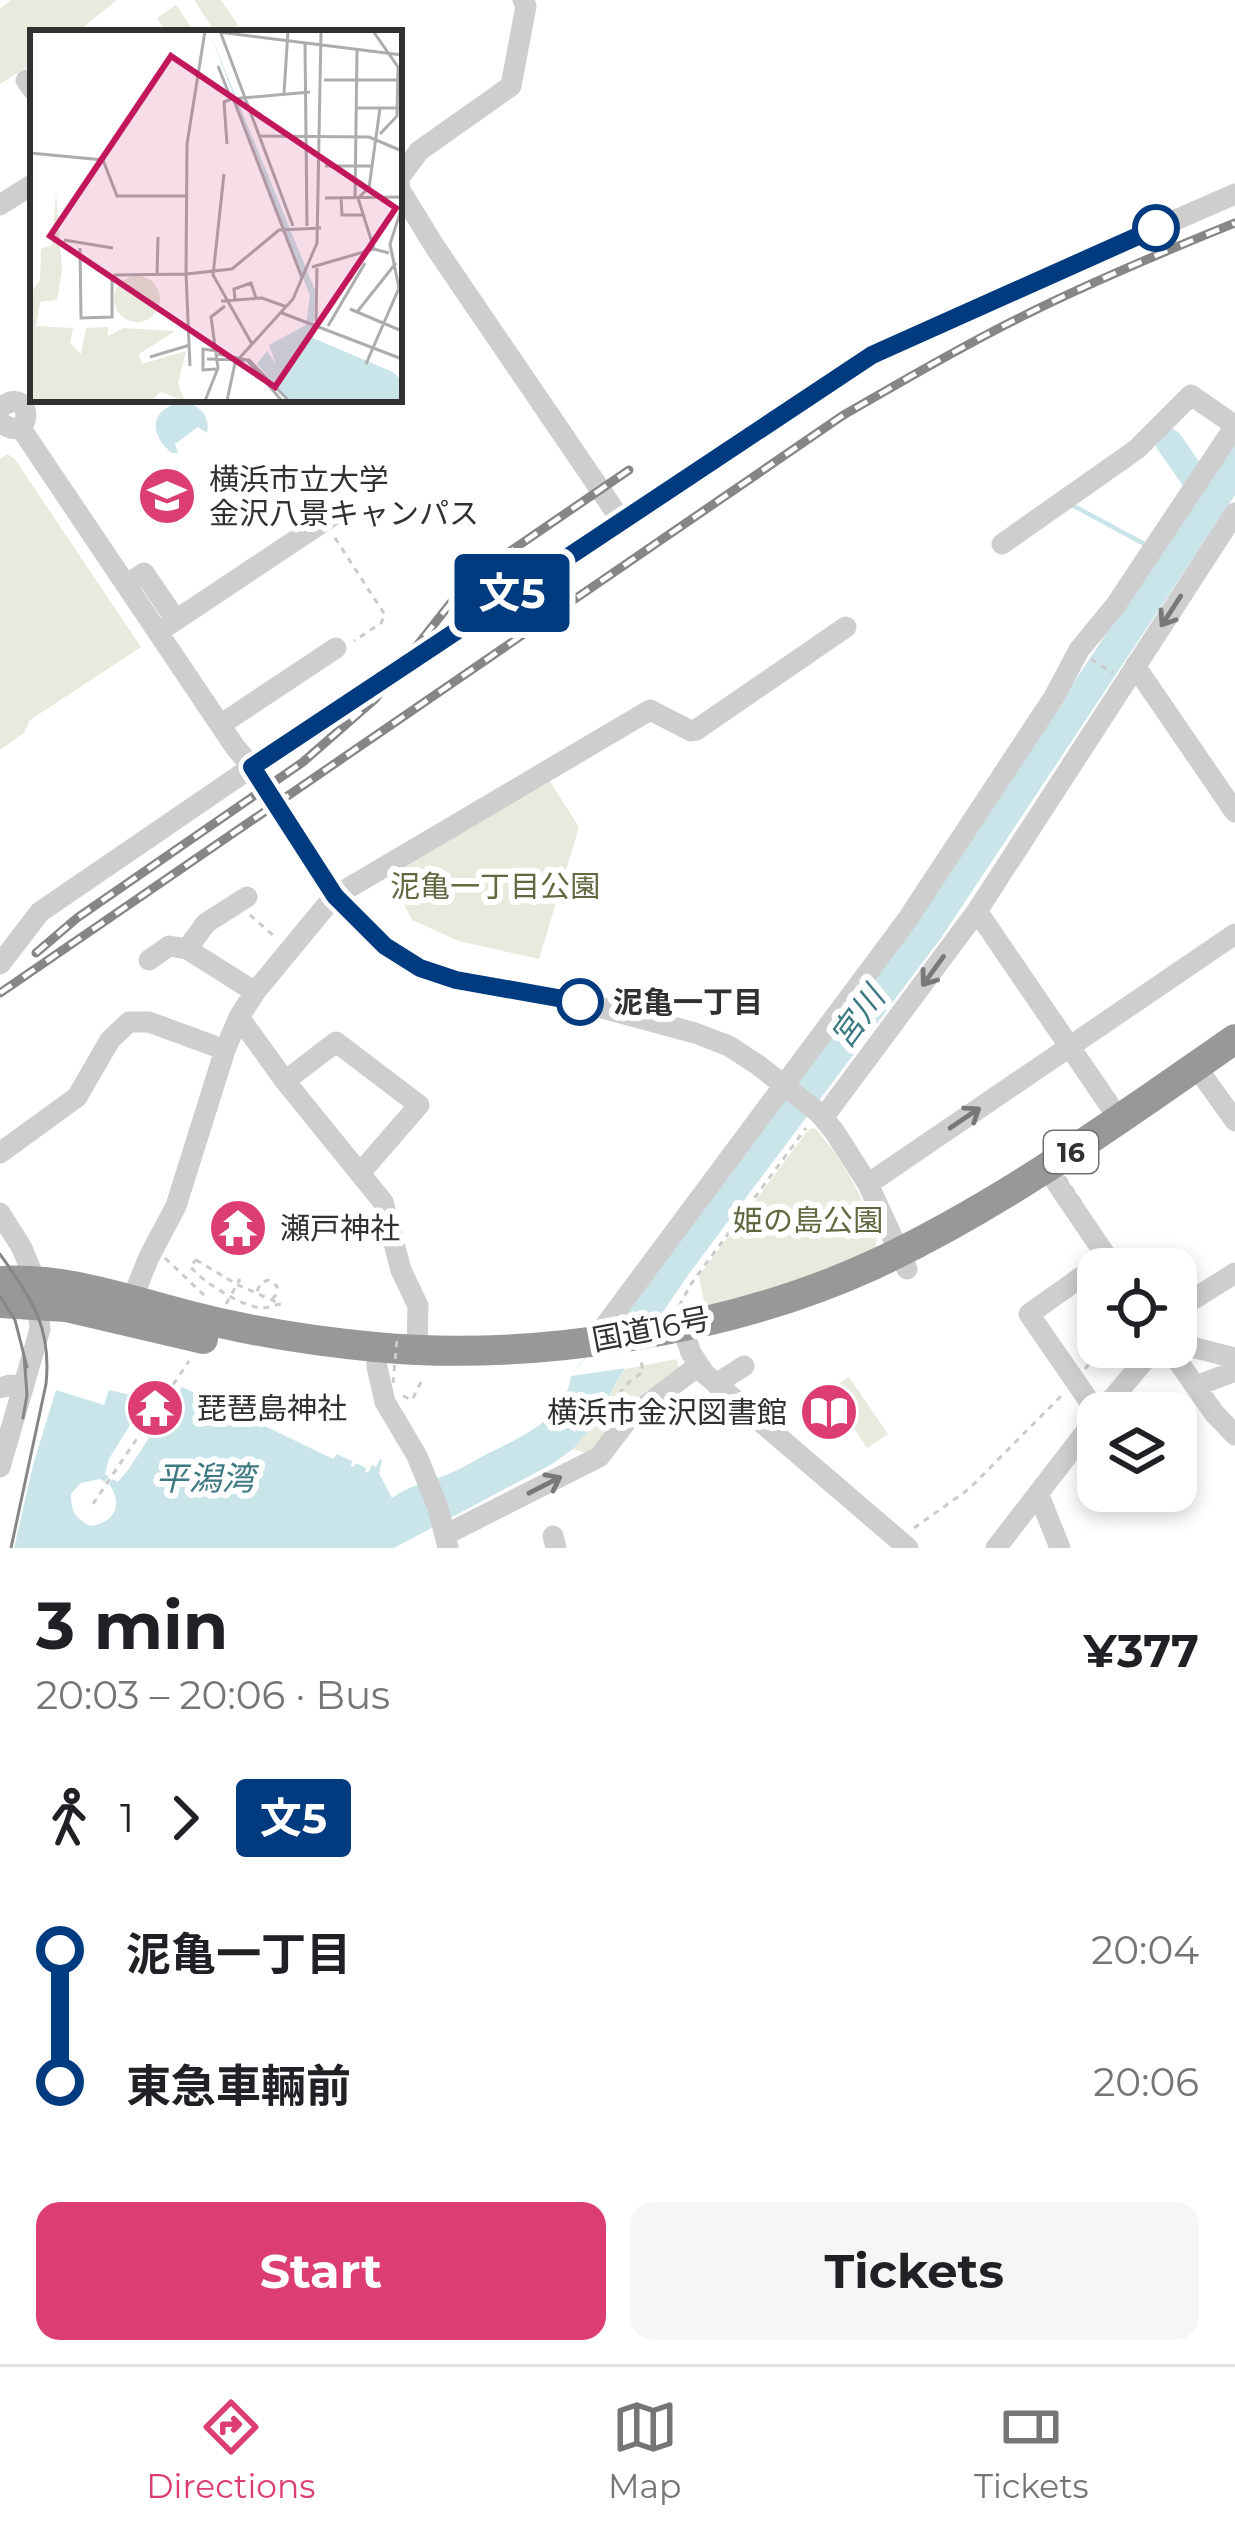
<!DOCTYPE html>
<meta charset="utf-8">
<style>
:root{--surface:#fff;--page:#f6f6f6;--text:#202124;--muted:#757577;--line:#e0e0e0;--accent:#dc3e74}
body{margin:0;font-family:Montserrat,"Noto Sans JP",sans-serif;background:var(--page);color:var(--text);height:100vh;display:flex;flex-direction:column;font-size:45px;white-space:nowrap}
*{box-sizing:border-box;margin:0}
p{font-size:39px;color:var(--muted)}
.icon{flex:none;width:66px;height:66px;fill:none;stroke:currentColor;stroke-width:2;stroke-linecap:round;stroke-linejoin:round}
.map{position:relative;height:1548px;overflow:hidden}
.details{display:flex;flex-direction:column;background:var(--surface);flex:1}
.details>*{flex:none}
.badge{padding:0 24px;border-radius:9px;font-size:42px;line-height:78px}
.fabs{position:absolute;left:1077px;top:1248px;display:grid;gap:24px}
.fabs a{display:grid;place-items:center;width:120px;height:120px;border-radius:24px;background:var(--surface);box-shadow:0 6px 18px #0003;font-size:60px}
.map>.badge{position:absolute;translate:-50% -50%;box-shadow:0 0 0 6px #fff}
.legs{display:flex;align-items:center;gap:18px;height:132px;padding:0 36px;font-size:39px}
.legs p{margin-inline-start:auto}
.overview{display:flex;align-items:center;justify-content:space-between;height:204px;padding:0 36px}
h1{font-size:66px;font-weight:700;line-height:90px}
.action{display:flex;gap:24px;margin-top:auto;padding:24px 36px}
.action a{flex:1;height:138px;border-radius:24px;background:var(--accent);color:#fff;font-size:48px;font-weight:700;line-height:138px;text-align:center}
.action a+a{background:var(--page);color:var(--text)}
ul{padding:0 36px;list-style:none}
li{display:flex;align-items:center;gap:42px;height:132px;font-size:45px}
li i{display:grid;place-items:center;width:18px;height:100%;margin:0 15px;background:currentColor}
li i::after{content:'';width:30px;height:30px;margin:-15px;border:9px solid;border-radius:50%;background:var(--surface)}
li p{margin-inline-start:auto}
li:first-child i{background:linear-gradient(#0000 50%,currentColor 0)}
li:last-child i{background:linear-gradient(currentColor 50%,#0000 0)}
.dock{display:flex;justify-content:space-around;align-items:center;height:168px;border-top:3px solid var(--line);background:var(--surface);font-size:33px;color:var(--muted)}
.dock a{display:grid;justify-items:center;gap:6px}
.dock .selected{color:var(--accent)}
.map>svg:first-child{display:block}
.green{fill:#e7eadd}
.water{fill:#cae5e9}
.pier{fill:#fff}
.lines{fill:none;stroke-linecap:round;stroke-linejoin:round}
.stream{stroke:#cae5e9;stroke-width:4.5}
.river{stroke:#cae5e9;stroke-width:27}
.path{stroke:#cbcbcb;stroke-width:3;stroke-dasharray:6 6;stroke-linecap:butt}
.minor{stroke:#cecece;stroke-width:21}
.highway{stroke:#989898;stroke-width:30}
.tram{stroke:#868686;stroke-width:3}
.rail-casing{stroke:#868686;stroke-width:9}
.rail{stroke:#fff;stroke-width:4.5;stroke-dasharray:14;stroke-linecap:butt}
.path-bridge{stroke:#cbcbcb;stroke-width:3;stroke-dasharray:6 6;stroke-linecap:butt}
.oneway{stroke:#787878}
.line-1-casing{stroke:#fff;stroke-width:27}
.line-1{stroke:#003b80;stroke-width:18}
.stop-1-dot{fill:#fff;stroke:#003b80;stroke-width:6}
.labels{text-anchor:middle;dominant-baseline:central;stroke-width:12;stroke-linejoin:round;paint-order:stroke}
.shield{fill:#fff;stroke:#6f6f6f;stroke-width:3}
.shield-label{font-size:27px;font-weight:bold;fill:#313131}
.poi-label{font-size:30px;fill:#313131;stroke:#fff;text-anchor:start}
.park-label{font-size:30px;fill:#5f6a40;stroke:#fff}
.stop-label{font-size:30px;font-weight:bold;fill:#313131;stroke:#fff;text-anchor:start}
.street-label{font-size:30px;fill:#313131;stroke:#fff}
.water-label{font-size:33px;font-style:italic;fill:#3d7a82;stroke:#fff}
.inset-road{fill:none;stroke:#adadad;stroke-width:3}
.view{fill:#c2185b;fill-opacity:0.15;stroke:#c2185b;stroke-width:6}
.inset-edge{fill:none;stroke:#313131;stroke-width:6}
</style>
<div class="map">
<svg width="1235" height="1548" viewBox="0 0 1235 1548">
<rect width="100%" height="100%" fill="#fff"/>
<path class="green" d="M 11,0 L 117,0 L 76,33 L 33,33 L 33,63 L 0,84 L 0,9 Z
M 194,0 L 221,0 L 238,25 L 226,33 L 216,33 Z
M 176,5 L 195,33 L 167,33 L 157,18 Z
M 7,454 L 14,458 L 141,647 L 30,720 L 24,733 L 0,750 L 0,459 Z
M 549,780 L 579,827 L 539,959 L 459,941 L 412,920 L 390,876 Z
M 814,1128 C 835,1146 867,1204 875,1231 C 878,1239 876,1242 875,1250 L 806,1279 L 705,1307 L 699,1276 L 808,1130 Z
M 677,1359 L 679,1368 L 630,1403 L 604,1439 L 587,1453 L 573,1449 L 589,1430 L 625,1369 Z
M 849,1377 L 888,1434 L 867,1448 L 829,1390 Z"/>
<path class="water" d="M 184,402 C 199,405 211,416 207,433 L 198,427 L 175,444 L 178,453 L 172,453 C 147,433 151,407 184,402 Z
M 1235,440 L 1235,495 L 941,938 L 688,1275 L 625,1368 L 589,1430 L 573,1449 L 552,1464 L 394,1548 L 14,1548 L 33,1465 L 56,1390 L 104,1405 L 109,1390 L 146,1399 L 109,1459 L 105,1474 L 109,1477 L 105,1482 L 100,1479 L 81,1483 L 71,1494 C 71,1511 75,1518 90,1526 C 114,1523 124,1505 109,1484 L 112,1479 L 118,1482 L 128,1470 L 182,1387 L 231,1410 L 231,1413 L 234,1411 L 333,1459 L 337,1454 L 352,1461 L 351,1466 L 354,1467 L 356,1463 L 366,1468 L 365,1471 L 368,1473 L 372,1465 L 376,1467 L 380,1459 L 382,1460 L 379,1473 L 392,1498 C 408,1486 425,1483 443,1476 C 458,1471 472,1462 485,1455 C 519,1438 566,1419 571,1376 L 957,858 Z"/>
<path class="pier" d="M 668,1313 L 626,1368 L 571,1376 L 614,1322 Z"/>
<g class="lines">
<path class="stream" d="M 1074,506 L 1148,546"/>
<path class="river" d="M 1169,442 L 1194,478"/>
<path class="path" d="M 335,538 L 385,615 L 381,623 L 354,641
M 1091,659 L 1113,673
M 250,915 L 274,936
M 165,1258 L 206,1297
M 196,1260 L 238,1285 L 281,1304 C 274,1305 268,1308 261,1308 C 241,1306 201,1281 190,1266 Z
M 257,1291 L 261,1283 L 268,1280 L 277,1286 L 277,1293 L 272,1300
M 226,1304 L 240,1279
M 679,1306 L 691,1284 L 806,1128
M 1085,1369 L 1103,1347
M 403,1396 L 412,1400 L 423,1378
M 618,1404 L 616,1397 L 630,1381 L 643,1372 L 641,1360
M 93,1504 L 189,1361
M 914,1528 L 969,1489 L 1063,1394"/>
<path class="minor" d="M 26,80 L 33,90
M 399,178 L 419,151 L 511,86 L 526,6 L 523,0
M 399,182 L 400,190 L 435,247 L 621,520
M 0,205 L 33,184
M 0,408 C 34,381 35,449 0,422
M 1002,544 L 1137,449 L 1191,395 L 1227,420
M 126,585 L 144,573 L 176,620
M 158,632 L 335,514
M 1135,666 L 1235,812
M 220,725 L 336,648
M 977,911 L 1119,1119
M 187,949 L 206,923 L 247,897
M 149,960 L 169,946 L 187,949 L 255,992
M 0,964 L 40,912 L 252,767 L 235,747 L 20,427
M 239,1017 L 285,1081 L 383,1202 L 401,1270 L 418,1306 L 417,1349
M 1205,1079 L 1235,1121
M 285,1081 L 336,1042 L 419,1105 L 361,1172
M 823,1118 L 977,911 L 1235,513
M 0,1153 L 77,1097 L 110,1040 L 129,1022 L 149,1022 L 225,1050
M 1056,1182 L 1115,1269
M 868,1184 L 1235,934
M 0,1213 L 22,1248 L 35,1280 L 40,1329 L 0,1467
M 907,1269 L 868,1184 L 834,1131 L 819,1113 L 758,1065 L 729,1046 L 695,1033 L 580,1002 L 456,980 L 420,968 L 384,946 L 335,896 L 252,767 L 872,355 L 912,335 L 1235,194
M 132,1299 L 149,1257 L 176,1206 L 225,1050 L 239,1017 L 255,992 L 321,912 L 335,896 L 650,710 L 691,731 L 696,730 L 846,627
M 1176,1310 L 1235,1273
M 604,1327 L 907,920 L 1054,697 L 1079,650 L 1115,606 L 1235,426
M 687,1341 L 691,1353 L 705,1374 L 908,1548
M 1176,1343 L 1235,1358
M 376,1347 L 377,1367 L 385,1402 L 417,1456 L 437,1505 L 448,1547
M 1168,1347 L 1214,1413 L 1235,1435
M 716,1384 L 744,1366
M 1196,1386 L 1235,1371
M 0,1388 L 10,1385 L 23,1387
M 1100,1413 L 1156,1347
M 1098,1414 L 1029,1314 L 1108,1258
M 1038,1493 L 1060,1548
M 445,1535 L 599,1457 L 629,1418 L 698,1366
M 553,1536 L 556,1548
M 996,1548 L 1098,1416"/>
<path class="highway" d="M 0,1281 C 66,1277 124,1299 187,1315 C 248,1331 312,1341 375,1347 C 532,1362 729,1331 873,1265 C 1002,1205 1118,1120 1235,1039
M 0,1303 L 66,1307 L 203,1339"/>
<path class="tram" d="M 0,1254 C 31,1299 52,1326 46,1384 L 11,1548
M 0,1296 L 15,1320 L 27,1367
M 23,1418 L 27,1395 L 24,1355"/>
<g class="rail-casing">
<path id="rail" d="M 36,953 L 77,918 L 303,762 L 375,699 L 457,595 L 512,550 L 629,470
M 0,993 L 842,416 C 901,382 960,347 1021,317 C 1091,282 1163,252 1235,223"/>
</g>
<use href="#rail" class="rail"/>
<path class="path-bridge" d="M 1044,1147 L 1081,1202
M 393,1383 L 397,1339"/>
</g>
<defs><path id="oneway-shaft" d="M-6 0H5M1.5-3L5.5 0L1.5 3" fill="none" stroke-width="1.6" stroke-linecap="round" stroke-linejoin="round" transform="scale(3)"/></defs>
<g class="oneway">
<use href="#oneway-shaft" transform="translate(1171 611) rotate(123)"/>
<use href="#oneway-shaft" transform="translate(933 971) rotate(126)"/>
<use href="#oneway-shaft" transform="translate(965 1118) rotate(-34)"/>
<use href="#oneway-shaft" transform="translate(545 1485) rotate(-27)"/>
</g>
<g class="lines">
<g class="line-1-casing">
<path id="line-1" d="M 580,1002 L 456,980 L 420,968 L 385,946 L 335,896 L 252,767 L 872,355 L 1156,228"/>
</g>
<use href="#line-1" class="line-1"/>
</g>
<defs>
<g id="university-disc" transform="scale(3)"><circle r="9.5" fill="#dc3e74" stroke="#fff"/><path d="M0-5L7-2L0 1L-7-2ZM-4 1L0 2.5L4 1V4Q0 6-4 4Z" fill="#fff"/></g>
<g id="temple-disc" transform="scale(3)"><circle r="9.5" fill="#dc3e74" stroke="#fff"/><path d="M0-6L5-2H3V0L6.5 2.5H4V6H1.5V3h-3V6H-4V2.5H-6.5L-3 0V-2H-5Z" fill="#fff"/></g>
<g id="library-disc" transform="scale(3)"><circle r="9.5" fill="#dc3e74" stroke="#fff"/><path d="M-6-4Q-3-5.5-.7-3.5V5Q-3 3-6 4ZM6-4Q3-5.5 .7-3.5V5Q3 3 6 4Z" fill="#fff"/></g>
</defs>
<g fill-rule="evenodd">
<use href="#university-disc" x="167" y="496"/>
<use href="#temple-disc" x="238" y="1228"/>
<use href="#temple-disc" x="155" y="1408"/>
<use href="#library-disc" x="829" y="1412"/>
</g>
<g class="stop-1-dot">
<circle cx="1156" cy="228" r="21"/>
<circle cx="580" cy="1002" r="21"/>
</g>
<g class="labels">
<rect class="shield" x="1044" y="1131" width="54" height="42" rx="9"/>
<g class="shield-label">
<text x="1071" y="1152">16</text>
</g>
<g class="poi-label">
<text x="209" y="479">横浜市立大学<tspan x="209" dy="34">金沢八景キャンパス</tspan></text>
<text x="280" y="1228">瀬戸神社</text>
<text x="197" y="1408">琵琶島神社</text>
<text x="787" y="1412" text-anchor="end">横浜市金沢図書館</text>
</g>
<g class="park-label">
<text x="495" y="886">泥亀一丁目公園</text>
<text x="808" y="1220">姫の島公園</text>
</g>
<g class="stop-label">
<text x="613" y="1002">泥亀一丁目</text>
</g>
<g class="street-label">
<text transform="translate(651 1329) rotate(-11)">国道16号</text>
</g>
<g class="water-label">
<text transform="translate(857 1017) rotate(-54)">宮川</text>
<text x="205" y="1478">平潟湾</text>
</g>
</g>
<g transform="translate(30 30)">
<rect width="372" height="372" fill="#fff"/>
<path d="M 26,163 L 32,240 L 27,270 L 10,272 L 6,296 L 43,298 L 40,313 L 51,324 L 56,298 L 78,297 L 78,306 L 93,298 L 145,301 L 109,324 L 112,334 L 156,321 L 148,354 L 155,371 L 130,362 L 122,371 L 0,371 L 0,264 L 10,250 L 11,219 L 22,215 ZM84 269a23 23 0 1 1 46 0a23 23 0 1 1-46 0Z" fill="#e7eadd"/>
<path d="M 179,1 L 285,260 L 283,308 L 363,342 L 372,351 L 372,371 L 260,371 L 227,334 L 237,321 L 246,334 L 239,315 L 276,295 L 280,266 Z" fill="#cae5e9"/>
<path class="inset-road" d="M 175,1 L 157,114 L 156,244 L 202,239 L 249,200 L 291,198M 190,1 L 263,196M 343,1 L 368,37 L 367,86 L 350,104M 189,2 L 372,25M 275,14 L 277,196M 188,36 L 201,69 L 280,62M 294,50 L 372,50M 254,63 L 258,1M 203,68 L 272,248M 327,78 L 372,78M 228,106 L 339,107 L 372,121M 197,114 L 194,72 L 201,69M 0,123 L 73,130 L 87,166 L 156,166M 295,136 L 343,136M 194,144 L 183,245 L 222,314M 295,168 L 372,167M 311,168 L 312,185 L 333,185M 325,168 L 327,20M 328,168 L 339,158 L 350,78M 328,168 L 344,219M 34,210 L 83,218M 50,218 L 51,288 L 82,287 L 82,247M 282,237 L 344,219 L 359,223M 84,245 L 156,244 L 160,336M 127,245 L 128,207M 205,270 L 204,259 L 221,253 L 226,268M 191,271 L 232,268 L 257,277M 320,279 L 372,301M 327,282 L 366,233M 252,283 L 372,329M 286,291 L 287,238M 298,296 L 335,233M 188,324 L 217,330 L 252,371M 120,327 L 160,315M 177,329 L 219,330 L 259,371M 336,334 L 369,258 L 360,214 L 372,177M 186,339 L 173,340 L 173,319 L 187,321M 175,371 L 188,338 L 181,287 L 195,276M 197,371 L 205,333 L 263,269 L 287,213 L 291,1"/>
<path class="view" d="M 141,26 L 366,178 L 245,357 L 20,206 Z"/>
<rect width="372" height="372" class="inset-edge"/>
</g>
</svg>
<div class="fabs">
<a><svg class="icon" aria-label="locate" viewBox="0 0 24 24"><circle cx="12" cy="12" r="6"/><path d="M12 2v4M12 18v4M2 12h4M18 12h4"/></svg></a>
<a><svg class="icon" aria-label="layers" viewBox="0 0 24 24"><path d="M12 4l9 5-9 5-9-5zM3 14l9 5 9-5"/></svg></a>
</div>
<b class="badge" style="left:512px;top:593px;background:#003b80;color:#fff">文5</b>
</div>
<section class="details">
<div class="overview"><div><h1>3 min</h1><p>20:03 – 20:06 · Bus</p></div><b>¥377</b></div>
<div class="legs"><svg class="icon" aria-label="walk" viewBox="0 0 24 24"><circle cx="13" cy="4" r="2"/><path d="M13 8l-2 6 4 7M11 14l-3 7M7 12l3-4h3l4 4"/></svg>1<svg class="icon" aria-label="forward" viewBox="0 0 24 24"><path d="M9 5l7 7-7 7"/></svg><b class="badge" style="background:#003b80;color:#fff">文5</b></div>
<ul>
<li><i style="color:#003b80"></i><b>泥亀一丁目</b><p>20:04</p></li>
<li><i style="color:#003b80"></i><b>東急車輛前</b><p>20:06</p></li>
</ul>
<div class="action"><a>Start</a><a>Tickets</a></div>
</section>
<nav class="dock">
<a class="selected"><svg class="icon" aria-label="directions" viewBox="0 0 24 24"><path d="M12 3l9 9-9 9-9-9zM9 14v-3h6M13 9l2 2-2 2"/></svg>Directions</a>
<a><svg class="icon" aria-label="map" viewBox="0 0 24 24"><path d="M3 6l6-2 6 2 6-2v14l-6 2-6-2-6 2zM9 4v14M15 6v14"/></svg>Map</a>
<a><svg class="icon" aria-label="tickets" viewBox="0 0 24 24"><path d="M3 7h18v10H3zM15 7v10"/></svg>Tickets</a>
</nav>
